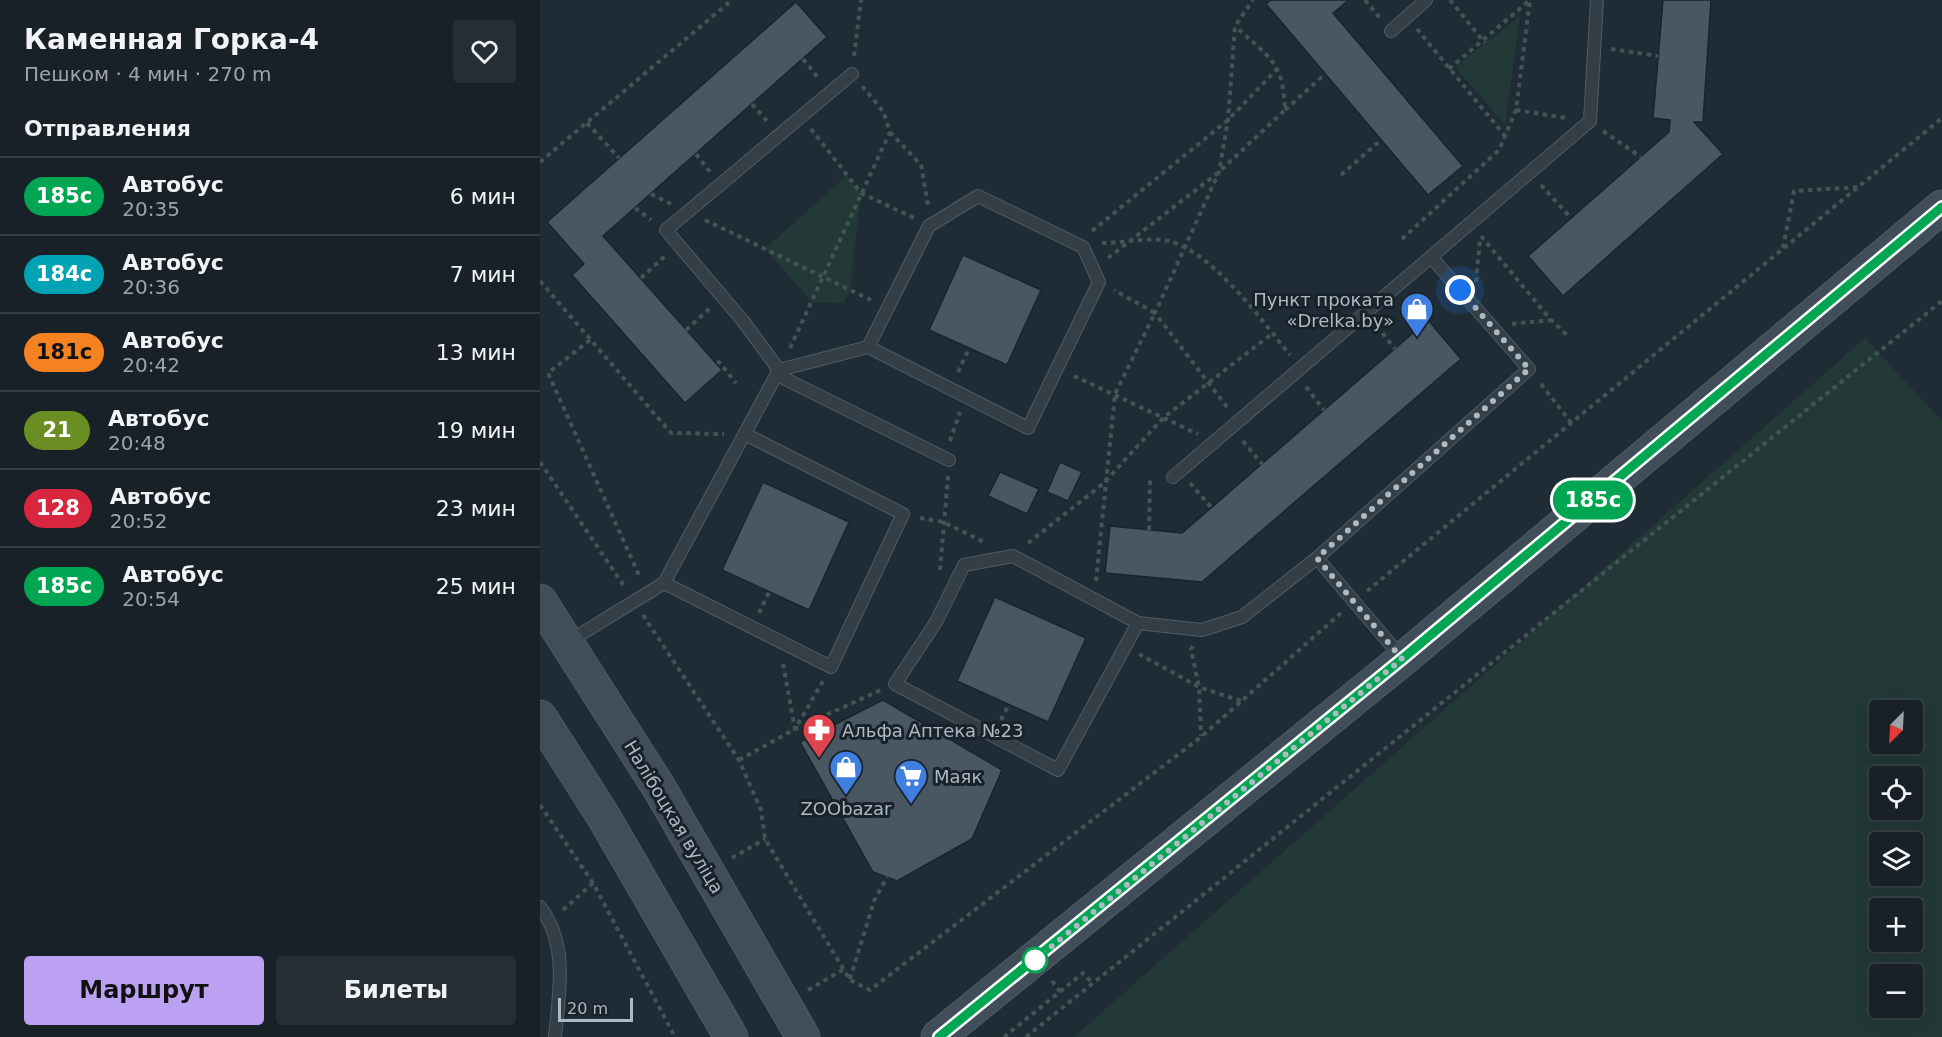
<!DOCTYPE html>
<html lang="ru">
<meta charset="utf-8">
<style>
:root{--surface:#182128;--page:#252e34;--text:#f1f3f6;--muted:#9fa3a8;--line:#363e45;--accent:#bca0f2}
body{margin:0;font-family:"DejaVu Sans",sans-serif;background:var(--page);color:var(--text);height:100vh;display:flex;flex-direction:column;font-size:22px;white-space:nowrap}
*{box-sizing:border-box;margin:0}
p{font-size:20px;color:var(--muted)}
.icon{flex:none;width:33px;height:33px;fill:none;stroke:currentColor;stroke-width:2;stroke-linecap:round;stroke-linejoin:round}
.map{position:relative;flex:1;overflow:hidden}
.details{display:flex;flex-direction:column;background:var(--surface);width:540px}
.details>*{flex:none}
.badge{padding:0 12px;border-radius:20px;font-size:21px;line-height:39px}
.needle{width:39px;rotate:204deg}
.buttons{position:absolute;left:1329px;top:700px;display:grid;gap:12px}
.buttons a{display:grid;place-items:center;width:54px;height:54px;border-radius:6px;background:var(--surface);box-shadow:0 6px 24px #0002,0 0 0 2px var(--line);font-size:30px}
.scale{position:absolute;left:18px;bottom:15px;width:75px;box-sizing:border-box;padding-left:6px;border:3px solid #adb9c3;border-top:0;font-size:16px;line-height:21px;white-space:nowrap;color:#adb9c3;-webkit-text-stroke:4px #19222a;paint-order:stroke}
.you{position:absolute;width:30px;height:30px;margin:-15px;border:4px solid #fff;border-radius:50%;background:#1a73e8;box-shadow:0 0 0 9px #1a73e833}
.map>.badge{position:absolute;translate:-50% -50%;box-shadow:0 0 0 3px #fff}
h2{padding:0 24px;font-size:22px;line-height:54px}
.round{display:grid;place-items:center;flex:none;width:63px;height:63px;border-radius:6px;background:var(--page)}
.headline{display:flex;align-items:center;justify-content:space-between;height:102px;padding:0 24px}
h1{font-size:28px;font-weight:600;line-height:45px}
.cta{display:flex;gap:12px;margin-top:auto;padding:12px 24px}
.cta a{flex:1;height:69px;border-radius:6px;background:var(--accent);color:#111;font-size:24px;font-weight:600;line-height:69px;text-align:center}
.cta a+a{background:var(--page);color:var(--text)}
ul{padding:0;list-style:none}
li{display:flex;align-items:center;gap:18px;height:78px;padding:0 24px;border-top:2px solid var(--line)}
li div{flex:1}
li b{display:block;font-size:22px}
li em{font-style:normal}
li .badge{min-width:66px;font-weight:700;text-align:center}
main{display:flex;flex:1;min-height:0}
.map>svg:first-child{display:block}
.green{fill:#223937;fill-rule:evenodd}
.building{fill:#485761;stroke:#1a242c;stroke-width:1.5}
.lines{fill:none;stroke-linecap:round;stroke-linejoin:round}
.service-casing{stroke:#505b64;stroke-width:14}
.secondary-casing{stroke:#505b64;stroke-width:35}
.path{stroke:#415555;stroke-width:4;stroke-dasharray:4.5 4.5;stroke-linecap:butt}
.service{stroke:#333e46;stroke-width:12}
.secondary{stroke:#414d59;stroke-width:33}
.line-casing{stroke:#fff;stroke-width:14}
.line{stroke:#00a651;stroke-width:9}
.walk{stroke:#adb9c3;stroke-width:6;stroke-dasharray:0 10.8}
.stop-dot{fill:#fff;stroke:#00a651;stroke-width:3}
.labels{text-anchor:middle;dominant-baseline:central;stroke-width:6;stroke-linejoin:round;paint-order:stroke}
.poi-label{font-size:18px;fill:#adb9c3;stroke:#19222a;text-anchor:start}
.street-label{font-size:18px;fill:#adb9c3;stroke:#19222a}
</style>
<main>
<section class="details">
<div class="headline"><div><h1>Каменная Горка-4</h1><p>Пешком · 4 мин · 270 m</p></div><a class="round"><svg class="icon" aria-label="heart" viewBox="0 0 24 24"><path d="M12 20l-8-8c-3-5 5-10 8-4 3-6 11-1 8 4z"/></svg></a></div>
<h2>Отправления</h2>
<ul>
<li><span class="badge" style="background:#00a651;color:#fff">185с</span><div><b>Автобус</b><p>20:35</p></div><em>6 мин</em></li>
<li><span class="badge" style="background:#00a3b4;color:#fff">184с</span><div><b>Автобус</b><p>20:36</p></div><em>7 мин</em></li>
<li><span class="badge" style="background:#f58220;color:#111">181с</span><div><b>Автобус</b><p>20:42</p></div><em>13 мин</em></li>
<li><span class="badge" style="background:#6b8e23;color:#fff">21</span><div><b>Автобус</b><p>20:48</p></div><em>19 мин</em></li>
<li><span class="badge" style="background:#d7263d;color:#fff">128</span><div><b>Автобус</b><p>20:52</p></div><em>23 мин</em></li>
<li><span class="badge" style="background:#00a651;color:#fff">185с</span><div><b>Автобус</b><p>20:54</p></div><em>25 мин</em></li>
</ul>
<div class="cta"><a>Маршрут</a><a>Билеты</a></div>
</section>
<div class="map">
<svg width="1402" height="1037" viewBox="0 0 1402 1037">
<rect width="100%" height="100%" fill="#202c35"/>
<path class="green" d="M 980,16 L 965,125 L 915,67 Z
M 306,176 L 321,193 L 310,290 L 304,303 L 272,302 L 225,249 Z
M 1325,338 L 1402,421 L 1402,1037 L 534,1037 ZM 1340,711 L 1372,711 L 1372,744 L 1340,744 ZM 1340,777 L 1372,777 L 1372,810 L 1340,810 ZM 1340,843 L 1372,843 L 1372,876 L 1340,876 ZM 1340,909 L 1372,909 L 1372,942 L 1340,942 ZM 1340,975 L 1372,975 L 1372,1008 L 1340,1008 Z"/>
<path class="building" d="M 731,0 L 809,0 L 793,13 L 923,166 L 888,195 L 726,4 Z
M 1123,0 L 1171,0 L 1163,122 L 1154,122 L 1183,154 L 1023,296 L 988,256 L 1129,132 L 1130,120 L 1113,118 Z
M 256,2 L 287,37 L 63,236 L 182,370 L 145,403 L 32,275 L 44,264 L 7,222 Z
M 423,255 L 501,290 L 467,365 L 389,330 Z
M 888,320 L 921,359 L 662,582 L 565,573 L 570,526 L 642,533 Z
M 520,462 L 542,472 L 528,501 L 507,492 Z
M 460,472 L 499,489 L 487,514 L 448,496 Z
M 223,482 L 309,522 L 269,610 L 182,570 Z
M 455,597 L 546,638 L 508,722 L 417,681 Z
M 343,700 L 462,770 L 432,839 L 357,881 L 333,872 L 260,742 Z"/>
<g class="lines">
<g class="service-casing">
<path id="service" d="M 851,31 L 886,0
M 239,370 L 203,321 L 126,230 L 312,74
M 237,375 L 409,460
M 633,477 L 1050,121 L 1057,0
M 124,583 L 291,667 L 363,514 L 205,434
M 598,623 L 518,770 L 355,684 L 396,622 L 424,565 L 473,556 L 598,623 L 662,630 L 702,617 L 777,558
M 28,642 L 124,583 L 239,370 L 328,347 L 488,428 L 559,282 L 543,247 L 438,196 L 389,226 L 328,347
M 863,659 L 777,558 L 989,369 L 891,257
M 0,907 C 29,945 19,993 15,1037"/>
</g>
<g class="secondary-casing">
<path id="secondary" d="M 0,601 L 118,786 L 263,1037
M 0,717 L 62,814 L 191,1037
M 398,1037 L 863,659 L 1402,207"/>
</g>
<path class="path" d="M 825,0 L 840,18
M 910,0 L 945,43
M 877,29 L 965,136
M 1071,49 L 1118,56
M 314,56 L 321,0
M 263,59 L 279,79
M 909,69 L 990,0
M 212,104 L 227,121
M 745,110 L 785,74
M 976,110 L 1026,118
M 47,123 L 79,158
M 271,129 L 321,193 L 374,218
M 1063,131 L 1101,157
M 350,132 L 381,165 L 388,205
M 156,154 L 170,172
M 0,162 L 192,0
M 801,175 L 841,140
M 1001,185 L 1031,218
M 111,194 L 131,204
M 95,208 L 111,220
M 165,220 L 331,300
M 552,231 L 688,120 L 738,68
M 941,236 L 1011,320 L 1029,337
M 862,239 L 959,150 L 976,110 L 990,0
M 562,243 C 581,243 602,238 622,240 C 666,243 723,322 750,355
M 1243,248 L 1254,191 L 1320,187
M 568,258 L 679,172 L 745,110 C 743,60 729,58 695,26
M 101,278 L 125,256
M 0,281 L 131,433 L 184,434
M 936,282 L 940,239
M 972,324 L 1010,320
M 837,326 L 855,349
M 146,330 L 170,308
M 50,340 L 8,373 L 98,573 L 98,578
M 250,348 L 350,132 L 343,111 L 322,86
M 177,363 L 179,362 L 196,383
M 418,372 L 429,348
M 534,376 L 658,434
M 1001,384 L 1032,424
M 766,387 L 784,410
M 687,407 L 615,313 L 679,172 L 688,120 L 695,26 L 713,0
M 410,441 L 420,412
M 703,441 L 722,464
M 0,462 L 84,586
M 650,483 L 671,507
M 380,518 L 403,522 L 446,543
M 609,530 L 610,479
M 488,543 L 564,483 L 623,418 L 733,333
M 400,570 L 408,476
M 556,581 L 575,394 L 615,313 L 574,290
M 827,591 L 1402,118
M 219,613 L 229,592
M 103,615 L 199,760 L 221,810 L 225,839 L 310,980 L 330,990 L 661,737 L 801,613
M 653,646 L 651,649 L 659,687 L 661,736
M 599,654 L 659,687 L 701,701
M 243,664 L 255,729 L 283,681
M 461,720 L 469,704
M 199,760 L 255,729 L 341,690
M 0,805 L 53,883 L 135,1037
M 192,858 L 225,839
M 23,910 L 53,883
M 310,979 L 334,901 L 347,877
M 512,981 L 521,993
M 268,990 L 304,969
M 464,1037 L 543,973 L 553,984
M 486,1037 L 1402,301"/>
<use href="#service" class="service"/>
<use href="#secondary" class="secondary"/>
</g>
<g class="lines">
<g class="line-casing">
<path id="line" d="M 399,1037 L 862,659 L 1402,207"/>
</g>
<use href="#line" class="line"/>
<path class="walk" d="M 495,960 L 862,659 L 777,558 L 989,369 L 920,290"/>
</g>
<defs>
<g id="shop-pin" transform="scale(1.725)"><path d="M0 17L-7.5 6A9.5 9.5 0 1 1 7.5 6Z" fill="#3f7fe0" stroke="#19222a"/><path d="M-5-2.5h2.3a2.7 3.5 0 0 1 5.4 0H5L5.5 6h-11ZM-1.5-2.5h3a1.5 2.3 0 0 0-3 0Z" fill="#fff"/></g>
<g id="pharmacy-pin" transform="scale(1.725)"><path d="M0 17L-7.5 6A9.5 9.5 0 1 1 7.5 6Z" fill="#e0444e" stroke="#19222a"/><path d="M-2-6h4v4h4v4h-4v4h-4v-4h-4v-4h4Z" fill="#fff"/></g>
<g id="supermarket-pin" transform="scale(1.725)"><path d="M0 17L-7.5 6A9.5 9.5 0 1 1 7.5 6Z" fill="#3f7fe0" stroke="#19222a"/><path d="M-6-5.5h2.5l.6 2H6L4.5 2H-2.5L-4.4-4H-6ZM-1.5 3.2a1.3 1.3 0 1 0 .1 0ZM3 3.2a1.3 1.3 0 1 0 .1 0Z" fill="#fff"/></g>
</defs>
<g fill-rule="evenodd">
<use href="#shop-pin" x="877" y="309"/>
<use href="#pharmacy-pin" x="279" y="730"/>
<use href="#shop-pin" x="306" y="767"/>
<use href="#supermarket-pin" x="371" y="776"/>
</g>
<circle class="stop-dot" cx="495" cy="960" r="12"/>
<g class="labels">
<g class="poi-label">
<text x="854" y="299" text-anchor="end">Пункт проката<tspan x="854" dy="21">«Drelka.by»</tspan></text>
<text x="302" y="730">Альфа Аптека №23</text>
<text x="394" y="776">Маяк</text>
<text x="306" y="808" text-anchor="middle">ZOObazar</text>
</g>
<g class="street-label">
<text transform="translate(134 817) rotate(59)">Налібоцкая вуліца</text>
</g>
</g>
</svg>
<div class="buttons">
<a><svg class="needle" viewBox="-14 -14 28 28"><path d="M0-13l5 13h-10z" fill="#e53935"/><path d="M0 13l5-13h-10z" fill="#9fa3a8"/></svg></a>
<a><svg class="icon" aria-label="locate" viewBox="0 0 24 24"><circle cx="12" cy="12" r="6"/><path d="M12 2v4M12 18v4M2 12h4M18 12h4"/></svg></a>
<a><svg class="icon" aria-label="layers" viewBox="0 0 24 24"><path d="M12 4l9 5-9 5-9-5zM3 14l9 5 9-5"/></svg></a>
<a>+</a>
<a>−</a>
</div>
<div class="scale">20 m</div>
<div class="you" style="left:920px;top:290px"></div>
<b class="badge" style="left:1053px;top:500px;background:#00a651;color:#fff">185с</b>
</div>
</main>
